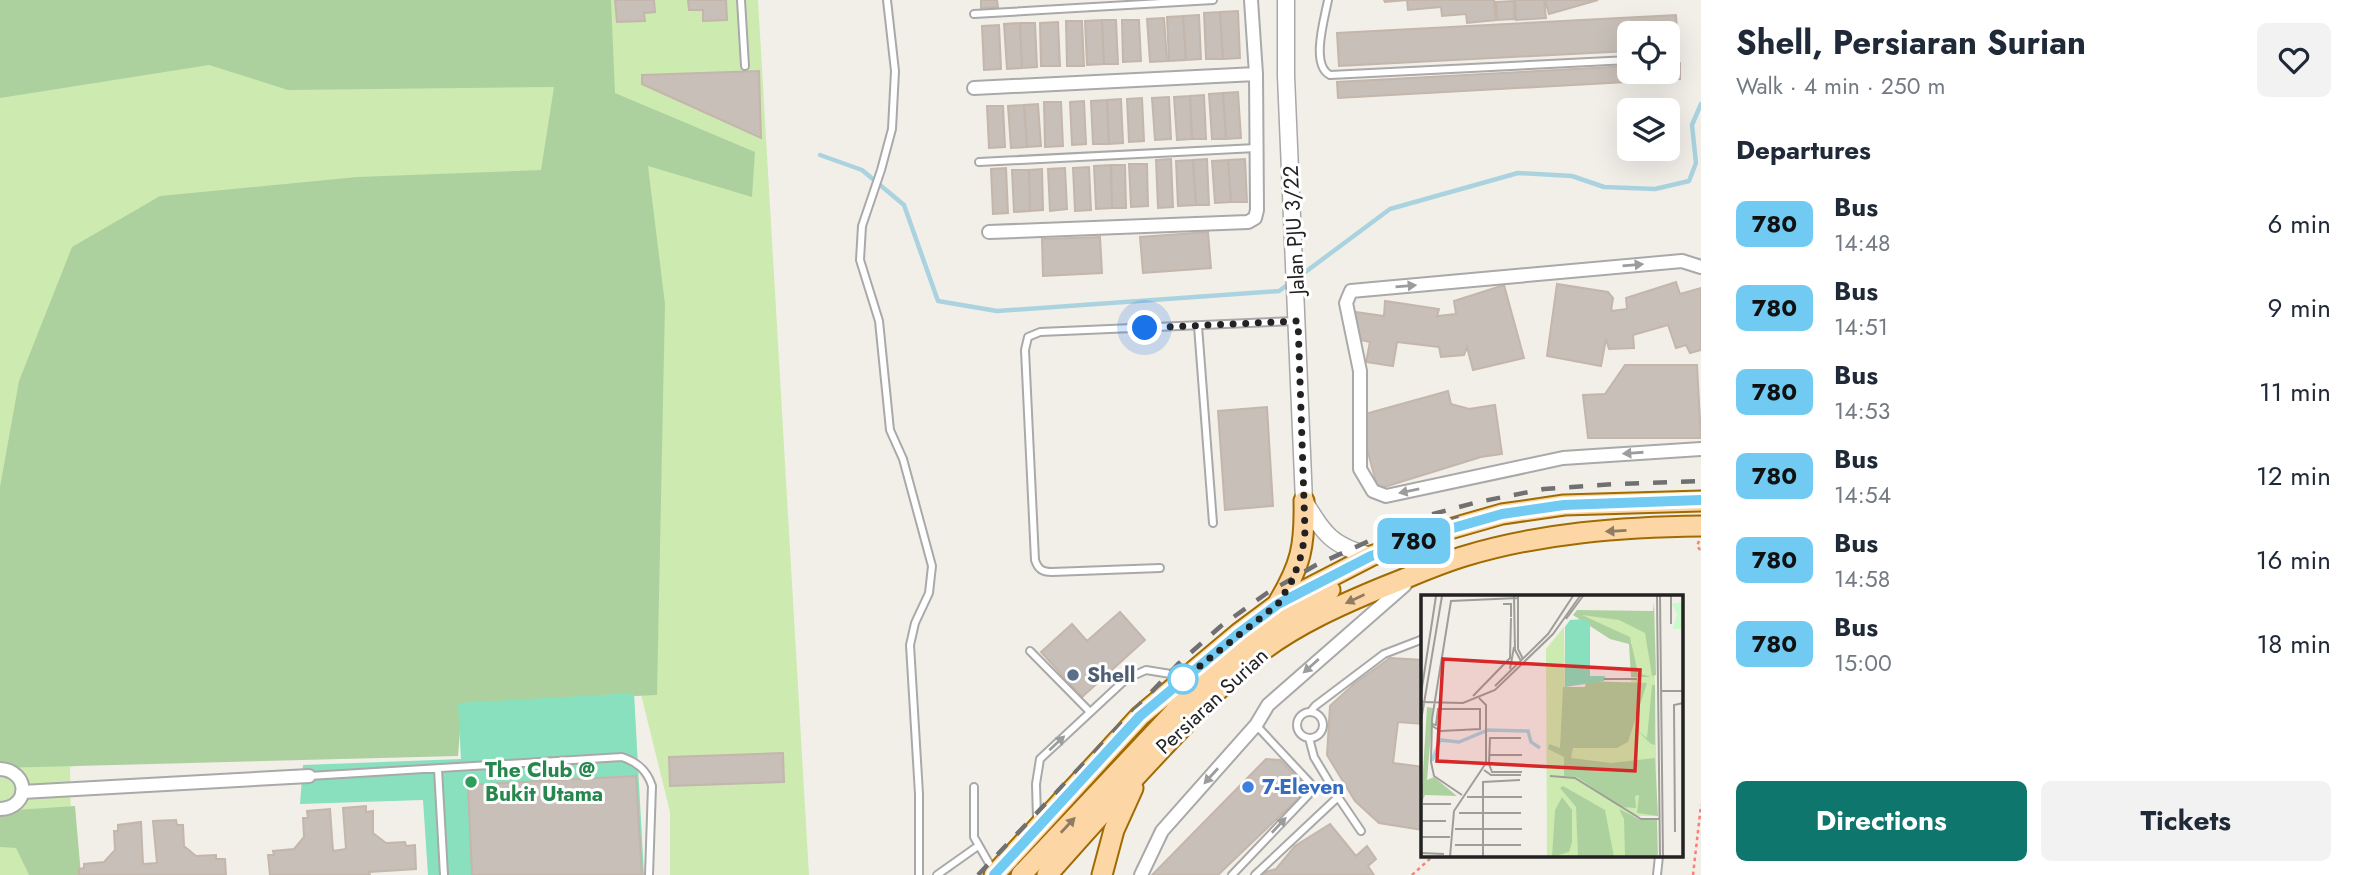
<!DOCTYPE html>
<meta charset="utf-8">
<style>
:root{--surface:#fff;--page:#f2f2f3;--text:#1f2937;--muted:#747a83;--accent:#0f766e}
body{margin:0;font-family:Jost,sans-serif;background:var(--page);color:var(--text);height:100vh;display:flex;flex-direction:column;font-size:26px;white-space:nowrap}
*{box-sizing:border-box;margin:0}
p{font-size:23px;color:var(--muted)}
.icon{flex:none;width:38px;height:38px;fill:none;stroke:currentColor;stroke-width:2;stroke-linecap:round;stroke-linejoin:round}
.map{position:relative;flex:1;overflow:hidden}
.details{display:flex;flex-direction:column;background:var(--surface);width:665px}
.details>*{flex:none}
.badge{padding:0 14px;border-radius:10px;font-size:24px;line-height:46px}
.tools{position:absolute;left:1617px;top:21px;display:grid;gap:14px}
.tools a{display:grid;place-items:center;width:63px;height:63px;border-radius:10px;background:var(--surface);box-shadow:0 7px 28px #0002;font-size:35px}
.you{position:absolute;width:35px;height:35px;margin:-18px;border:5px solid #fff;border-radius:50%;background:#1a73e8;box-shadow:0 0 0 10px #1a73e833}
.map>.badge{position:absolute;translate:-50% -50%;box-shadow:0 0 0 4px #fff}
h2{padding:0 35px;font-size:26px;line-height:63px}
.round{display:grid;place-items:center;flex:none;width:74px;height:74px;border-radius:10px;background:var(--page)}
.overview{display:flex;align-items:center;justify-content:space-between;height:119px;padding:0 35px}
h1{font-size:33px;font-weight:700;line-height:52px}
.button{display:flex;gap:14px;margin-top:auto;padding:14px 35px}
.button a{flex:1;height:80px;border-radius:10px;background:var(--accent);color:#fff;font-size:28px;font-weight:700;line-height:80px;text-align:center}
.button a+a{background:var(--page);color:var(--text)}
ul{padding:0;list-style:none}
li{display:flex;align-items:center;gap:21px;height:84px;padding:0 35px}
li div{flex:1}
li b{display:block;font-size:26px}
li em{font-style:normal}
li .badge{min-width:77px;font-weight:700;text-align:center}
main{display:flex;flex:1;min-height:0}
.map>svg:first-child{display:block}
.grass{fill:#cdebb0}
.forest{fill:#add19e}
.pitch{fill:#88e0be}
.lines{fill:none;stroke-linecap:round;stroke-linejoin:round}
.stream{stroke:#aad3df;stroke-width:4.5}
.building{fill:#c7bfb8;stroke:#c4b6ab;stroke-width:2}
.service-casing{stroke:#a9a9a9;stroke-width:10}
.minor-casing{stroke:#a9a9a9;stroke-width:16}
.tertiary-casing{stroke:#a9a9a9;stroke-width:19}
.primary-casing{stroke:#a06b00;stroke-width:23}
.path{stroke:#fa8072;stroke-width:2.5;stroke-dasharray:3.5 3.5;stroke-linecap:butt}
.service{stroke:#fff;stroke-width:6}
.minor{stroke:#fff;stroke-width:12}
.tertiary{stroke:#fff;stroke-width:16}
.primary{stroke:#fcd6a4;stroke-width:19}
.rail{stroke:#707070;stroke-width:4.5;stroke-dasharray:14 14;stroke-linecap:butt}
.oneway{fill:#9c9c9c}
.oneway2{fill:#8f7c63}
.line-casing{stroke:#fff;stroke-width:16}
.line{stroke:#71caf2;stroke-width:10}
.walk{stroke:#222;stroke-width:7;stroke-dasharray:0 12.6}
.service-dot{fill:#5c6f8a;stroke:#fff;stroke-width:2.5}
.stop-dot{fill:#fff;stroke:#71caf2;stroke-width:3.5}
.leisure-dot{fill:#2e9e5b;stroke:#fff;stroke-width:2.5}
.shop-dot{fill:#3f7fe0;stroke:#fff;stroke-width:2.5}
.labels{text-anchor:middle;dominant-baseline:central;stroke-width:6;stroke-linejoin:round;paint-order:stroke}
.street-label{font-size:21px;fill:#222;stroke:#fff}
.service-label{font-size:21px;font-weight:bold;fill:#4e5e75;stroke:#fff;text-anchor:start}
.leisure-label{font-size:21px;font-weight:bold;fill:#27864d;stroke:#fff;text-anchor:start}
.shop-label{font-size:21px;font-weight:bold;fill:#366cbe;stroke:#fff;text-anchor:start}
.inset-river{fill:none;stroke:#aad3df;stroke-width:3.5}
.inset-road{fill:none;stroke:#9f9d99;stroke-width:2}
.view{fill:#d62828;fill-opacity:0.15;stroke:#d62828;stroke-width:3.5}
.inset-edge{fill:none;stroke:#222;stroke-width:3.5}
</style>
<main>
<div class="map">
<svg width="1701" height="875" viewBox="0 0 1701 875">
<rect width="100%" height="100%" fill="#f2efe9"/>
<path class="grass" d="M 0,0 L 758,0 L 809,875 L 670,875 L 670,812 L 636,674 L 70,767 L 72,875 L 0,875 Z"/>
<path class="forest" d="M 0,0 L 611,0 L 615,93 L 755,152 L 752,197 L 648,166 L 665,304 L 657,695 L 462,704 L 458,756 L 0,768 L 0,487 L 19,381 L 72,247 L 160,196 L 357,177 L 541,170 L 554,87 L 288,90 L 209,65 L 0,98 Z
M 75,806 L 81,875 L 29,875 L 16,848 L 0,847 L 0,811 Z"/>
<path class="pitch" d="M 634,693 L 644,875 L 428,875 L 423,800 L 300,804 L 303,765 L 461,759 L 458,703 Z"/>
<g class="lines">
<path class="stream" d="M 820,155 L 862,170 L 904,205 L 938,301 L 997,311 L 1279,291 L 1290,283
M 1300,276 L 1390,209 L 1518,173 L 1572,176 L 1604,187 L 1655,189 L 1689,181 L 1696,163 L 1692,125 L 1701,104"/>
</g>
<path class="building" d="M 615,0 L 654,0 L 655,12 L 644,13 L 645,21 L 617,22 Z
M 688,0 L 726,0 L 727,20 L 703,21 L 703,10 L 689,10 Z
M 981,0 L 997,0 L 998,7 L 981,8 Z
M 1384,0 L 1494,0 L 1496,20 L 1467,23 L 1466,14 L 1442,16 L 1441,7 L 1408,10 L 1407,0 L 1385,2 Z
M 1515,0 L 1544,0 L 1546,18 L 1516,20 Z
M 1545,0 L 1598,0 L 1549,14 Z
M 1514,1 L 1514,19 L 1497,20 L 1496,2 Z
M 1238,11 L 1240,58 L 1223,59 L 1220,12 Z
M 1220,12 L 1223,59 L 1206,59 L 1204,13 Z
M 1199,15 L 1201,59 L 1186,60 L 1183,16 Z
M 1676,15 L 1678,49 L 1668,49 L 1668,33 L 1629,33 L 1629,51 L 1339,66 L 1337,33 Z
M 1183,16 L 1186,60 L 1169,61 L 1167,17 Z
M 1164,18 L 1167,61 L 1150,62 L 1147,19 Z
M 1102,20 L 1104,64 L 1087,65 L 1085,21 Z
M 1102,20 L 1116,20 L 1118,64 L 1104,64 Z
M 1122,20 L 1139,20 L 1141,61 L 1123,62 Z
M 1066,21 L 1082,21 L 1084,66 L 1067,66 Z
M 1058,22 L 1060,66 L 1041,66 L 1040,23 Z
M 1020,23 L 1022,68 L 1007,69 L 1004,24 Z
M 1020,23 L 1035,23 L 1037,67 L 1022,68 Z
M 999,25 L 1001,69 L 984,70 L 982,26 Z
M 1680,63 L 1680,79 L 1338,98 L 1337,82 L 1629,66 L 1629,72 L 1668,72 L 1668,64 Z
M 759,71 L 761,138 L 642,84 L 642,75 Z
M 1238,92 L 1241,138 L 1226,139 L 1223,93 Z
M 1223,93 L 1226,139 L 1212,139 L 1209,94 Z
M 1204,95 L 1206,139 L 1192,139 L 1190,96 Z
M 1190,96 L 1192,139 L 1177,140 L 1174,97 Z
M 1169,97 L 1171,139 L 1155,140 L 1152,98 Z
M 1142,98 L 1144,141 L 1129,142 L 1127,99 Z
M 1121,99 L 1123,143 L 1109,144 L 1107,100 Z
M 1107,100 L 1109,144 L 1093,144 L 1091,101 Z
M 1084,101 L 1086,144 L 1072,145 L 1070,102 Z
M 1044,102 L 1061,102 L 1063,146 L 1045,147 Z
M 1038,104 L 1041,146 L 1027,147 L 1024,105 Z
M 1024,105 L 1027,147 L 1011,148 L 1008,106 Z
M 987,106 L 1003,106 L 1005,147 L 989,148 Z
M 1171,159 L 1173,207 L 1158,208 L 1156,160 Z
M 1207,159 L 1209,205 L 1196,205 L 1193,160 Z
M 1245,159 L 1247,202 L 1231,202 L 1228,160 Z
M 1193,160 L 1196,205 L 1178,206 L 1176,161 Z
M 1228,160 L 1231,202 L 1215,203 L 1212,161 Z
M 1129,164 L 1147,164 L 1148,206 L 1131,207 Z
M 1111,165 L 1112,208 L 1096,209 L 1094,166 Z
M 1111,165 L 1125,165 L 1126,208 L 1112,208 Z
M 1089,167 L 1091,210 L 1075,211 L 1073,168 Z
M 1006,168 L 1008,213 L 993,214 L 991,169 Z
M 1065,168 L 1067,209 L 1050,211 L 1048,169 Z
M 1042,169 L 1043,210 L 1030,211 L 1029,170 Z
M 1012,170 L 1029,170 L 1030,211 L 1014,212 Z
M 1208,232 L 1211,268 L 1143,273 L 1140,237 Z
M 1100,237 L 1102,273 L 1043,276 L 1042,239 Z
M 1676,282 L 1680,294 L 1701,288 L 1701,350 L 1690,353 L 1686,345 L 1676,348 L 1668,325 L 1633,335 L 1634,348 L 1609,349 L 1606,339 L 1601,366 L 1547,356 L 1557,284 L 1608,292 L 1613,298 L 1611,311 L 1627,309 L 1626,298 Z
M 1504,285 L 1524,358 L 1473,370 L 1467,347 L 1464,355 L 1441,357 L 1439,347 L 1397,342 L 1393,366 L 1366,362 L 1370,342 L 1352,338 L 1355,312 L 1384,316 L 1385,301 L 1439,309 L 1437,316 L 1456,314 L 1454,301 Z
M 1625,365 L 1697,365 L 1701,438 L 1588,438 L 1583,395 L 1605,394 Z
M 1448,391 L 1451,404 L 1469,409 L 1495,405 L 1502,454 L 1481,457 L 1378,489 L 1358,416 Z
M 1267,407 L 1273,506 L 1225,510 L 1218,411 Z
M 1120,612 L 1145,640 L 1082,697 L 1041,652 L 1072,624 L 1087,641 Z
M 1390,658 L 1423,660 L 1423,724 L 1398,722 L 1393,763 L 1423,767 L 1423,830 L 1379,823 L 1355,801 L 1327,755 L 1330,706 L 1354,684 Z
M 783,753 L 784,782 L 670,786 L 669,757 Z
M 1266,759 L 1280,760 L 1308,789 L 1218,875 L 1152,875 Z
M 636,776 L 642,875 L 472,875 L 468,785 Z
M 366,806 L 366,812 L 373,811 L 373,833 L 386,843 L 405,842 L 406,846 L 415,845 L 416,869 L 369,872 L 370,875 L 270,875 L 268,855 L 274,855 L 273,851 L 294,849 L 304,837 L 303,818 L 308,818 L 307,811 L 330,809 L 333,851 L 346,849 L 343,808 Z
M 176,820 L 177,825 L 183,825 L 184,846 L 196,856 L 216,855 L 216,859 L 225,859 L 226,875 L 79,875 L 79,869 L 84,868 L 84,864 L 104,862 L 115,850 L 114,831 L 118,831 L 118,825 L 141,822 L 143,864 L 157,863 L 153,821 Z
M 1330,824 L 1356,856 L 1367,846 L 1376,859 L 1368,866 L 1374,875 L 1263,875 L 1265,872 L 1276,869 L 1295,846 Z"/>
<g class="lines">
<g class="service-casing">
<path id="service" d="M 741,0 L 745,66
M 887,0 L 895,71 L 892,129 L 881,170 L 862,226 L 860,260 L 879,321 L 890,430 L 903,459 L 932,566 L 929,593 L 915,623 L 910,645 L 919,794 L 919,875
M 1328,0 C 1325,17 1310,65 1330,75 L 1629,60
M 974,14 L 1213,0
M 1668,58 L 1670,58
M 979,162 L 1256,148
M 1198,326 L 1213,523
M 1160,568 L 1052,572 C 1042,572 1038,569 1035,560 L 1025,350 L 1028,337 L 1040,332 L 1296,321
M 1030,651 L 1090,712
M 1311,711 L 1315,706 L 1384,654 L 1423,639
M1297 725a13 13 0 1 1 26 0a13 13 0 1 1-26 0Z
M 438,769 L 444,875
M 309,776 L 622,757 C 637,762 647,770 652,786 L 649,875
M 974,787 L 974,837 L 994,872
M 1338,797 L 1361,831
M 1037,819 L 1036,784 L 1040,759 L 1126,679 L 1146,670 L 1183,676
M 937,875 L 978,846
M 1232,875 L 1312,791 L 1310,783 L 1256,725
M 1255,875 L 1338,797 L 1314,757 L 1309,738
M 1657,875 L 1659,856"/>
</g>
<g class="minor-casing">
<path id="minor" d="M 974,88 L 1256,74
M 989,232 L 1248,222 L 1255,218 L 1257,210 L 1256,74 L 1251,0
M 1701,267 L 1682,261 L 1351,291 L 1346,303 L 1360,371 L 1360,469 L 1373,491 L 1386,496 L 1563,458 L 1701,449
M 0,769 C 30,771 30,808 0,809
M 22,792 L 309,776
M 1141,875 L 1162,831 L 1256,725 L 1268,705 L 1405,585"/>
</g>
<g class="tertiary-casing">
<path id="tertiary" d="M 1286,0 L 1286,76 L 1304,501 C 1325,535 1332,546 1371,556"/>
</g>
<g class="primary-casing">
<path id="primary" d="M 1278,603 C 1301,565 1305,546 1304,501
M 994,875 L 1140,716 L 1239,633 L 1278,604 L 1371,556 L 1446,530 L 1502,514 L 1564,505 L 1701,501
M 1021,875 L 1197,688 L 1249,643 L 1288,615 L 1330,590
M 1047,875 C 1093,823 1139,772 1187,722 C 1210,698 1233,673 1259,653 C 1297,624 1342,604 1386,586 C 1412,576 1438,564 1465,556 C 1541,533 1622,527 1701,526
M 1102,875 L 1114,830 L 1133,788"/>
</g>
<path class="path" d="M 1699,541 L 1697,546 L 1701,551
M 1412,875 L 1433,856
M 1693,875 L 1701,805"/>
<use href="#service" class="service"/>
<use href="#minor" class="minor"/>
<use href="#tertiary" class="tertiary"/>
<use href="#primary" class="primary"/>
<path class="rail" d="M 1393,541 L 1424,528 L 1472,514
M 1123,737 C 1169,689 1217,644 1272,606 C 1303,585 1337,568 1370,551
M 978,875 L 1178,664 L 1221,626 L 1267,593 L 1316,565 L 1422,517 L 1478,502 L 1544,489 L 1615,484 L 1701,481"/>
</g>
<defs><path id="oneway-solid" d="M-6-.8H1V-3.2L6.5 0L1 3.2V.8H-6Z" transform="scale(1.75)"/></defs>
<g class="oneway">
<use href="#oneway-solid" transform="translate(1633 265) rotate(-5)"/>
<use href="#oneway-solid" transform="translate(1406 286) rotate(-5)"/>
<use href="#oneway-solid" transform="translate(1633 453) rotate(176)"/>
<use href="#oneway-solid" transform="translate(1409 491) rotate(168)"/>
<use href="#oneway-solid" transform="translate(1311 666) rotate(138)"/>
<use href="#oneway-solid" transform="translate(1057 743) rotate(-43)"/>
<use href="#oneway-solid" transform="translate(1211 776) rotate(132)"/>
<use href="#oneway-solid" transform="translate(1279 825) rotate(-47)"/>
</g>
<g class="oneway2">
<use href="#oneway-solid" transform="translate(1616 531) rotate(177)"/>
<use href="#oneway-solid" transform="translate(1355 599) rotate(155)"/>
<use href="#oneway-solid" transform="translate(1068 825) rotate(-47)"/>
</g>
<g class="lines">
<g class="line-casing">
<path id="line" d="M 994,875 L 1140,716 L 1239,633 L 1278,604 L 1371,556 L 1446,530 L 1502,514 L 1564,505 L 1701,500"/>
</g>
<use href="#line" class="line"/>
<path class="walk" d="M 1145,328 L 1298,321 L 1304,501 L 1305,532 L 1302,553 L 1293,579 L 1278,604 L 1181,681 L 1183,679"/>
</g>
<circle class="service-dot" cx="1073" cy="675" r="7"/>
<circle class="stop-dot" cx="1183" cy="679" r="14"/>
<circle class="leisure-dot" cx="471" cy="782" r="7"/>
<circle class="shop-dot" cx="1248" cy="787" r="7"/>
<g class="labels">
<g class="street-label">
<text transform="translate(1294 230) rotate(-93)">Jalan PJU 3/22</text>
<text transform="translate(1212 701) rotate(-43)">Persiaran Surian</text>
</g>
<g class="service-label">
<text x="1087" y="675">Shell</text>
</g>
<g class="leisure-label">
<text x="485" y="770">The Club @<tspan x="485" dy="24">Bukit Utama</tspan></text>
</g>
<g class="shop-label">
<text x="1262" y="787">7-Eleven</text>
</g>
</g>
<g transform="translate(1421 595)">
<rect width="262" height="262" fill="#f2efe9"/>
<path d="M 156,16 L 233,16 L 236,221 L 204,221 L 208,262 L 126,262 L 125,54 L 143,32 L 144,94 L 210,87 L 211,47 L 164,22 L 154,22 Z" fill="#cdebb0"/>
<path d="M 233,7 L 235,80 L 231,81 L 224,38 L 198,25 L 161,20 L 209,42 L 217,78 L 230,82 L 210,82 L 208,49 L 189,44 L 152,20 L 156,15 L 232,16 ZM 165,86 L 226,88 L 207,147 L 196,153 L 152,153 L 150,163 L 190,168 L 234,163 L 237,221 L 216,218 L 218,200 L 214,201 L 215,213 L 200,212 L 156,182 L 143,181 L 143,162 L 127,154 L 128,149 L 139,153 L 142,92 L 164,92 ZM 231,90 L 234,90 L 234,150 L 230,149 L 217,136 L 226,143 ZM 6,112 L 12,113 L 6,185 L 13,182 L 36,201 L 4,200 L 0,209 ZM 142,191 L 184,215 L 193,262 L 157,262 L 155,212 L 139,193 ZM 141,202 L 151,215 L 151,247 L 148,257 L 131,262 L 134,215 ZM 198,214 L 220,225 L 236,225 L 237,262 L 204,262 L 203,224 Z" fill="#add19e"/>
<path d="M 262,7 L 262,34 L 252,34 L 256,19 L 251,9 Z" fill="#c8facc"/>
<path d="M 163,24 L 169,28 L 169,81 L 184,81 L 183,86 L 144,92 L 144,32 L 149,25 Z" fill="#88e0be"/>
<path class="inset-river" d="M 11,166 L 19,145 L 38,147 L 67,135 L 107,136 L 110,147 L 119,153"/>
<path class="inset-road" d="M 93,1 L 94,55 L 100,66M 97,1 L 97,54 L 102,64M 236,1 L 239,262M 239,1 L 242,262M 250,1 L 250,29M 82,9 L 90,9 L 90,22M 145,24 L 162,1M 89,74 L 93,52M 183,84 L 216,84M 74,91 L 127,39 L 152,1M 240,96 L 262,96M 0,99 L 15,1M 52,101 L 89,63 L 90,23M 0,107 L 42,108 L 74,95 L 132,39 L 159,1M 0,126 L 21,1M 11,129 L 15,130 L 17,114 L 59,114 L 59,134 L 20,136 L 11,131M 100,143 L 69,143 L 68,169 L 71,177 L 101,177M 68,160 L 101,160M 63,175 L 70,180 L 100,180M 129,181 L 154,183 L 220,224 L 239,224M 41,200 L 13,181 L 10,167 L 11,124 L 30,6 L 97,3M 46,202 L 101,202M 2,209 L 30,209M 38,218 L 100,218M 0,226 L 25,226M 34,234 L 101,234M 254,237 L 253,110 L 262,108M 0,242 L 29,242M 34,250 L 100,250M 0,258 L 23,259M 29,262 L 33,216 L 65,168 L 65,110 L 58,103M 62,262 L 62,187 L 99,185"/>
<path class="view" d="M 22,64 L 219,75 L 214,176 L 16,166 Z"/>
<rect width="262" height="262" class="inset-edge"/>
</g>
</svg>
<div class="tools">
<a><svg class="icon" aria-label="locate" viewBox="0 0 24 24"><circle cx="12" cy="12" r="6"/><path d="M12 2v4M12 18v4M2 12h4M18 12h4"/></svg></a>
<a><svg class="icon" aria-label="layers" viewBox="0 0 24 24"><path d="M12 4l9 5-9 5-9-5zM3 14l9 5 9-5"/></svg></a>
</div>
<div class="you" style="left:1145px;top:328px"></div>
<b class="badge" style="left:1414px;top:541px;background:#71caf2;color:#111">780</b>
</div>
<section class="details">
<div class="overview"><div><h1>Shell, Persiaran Surian</h1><p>Walk · 4 min · 250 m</p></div><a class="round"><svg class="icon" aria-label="heart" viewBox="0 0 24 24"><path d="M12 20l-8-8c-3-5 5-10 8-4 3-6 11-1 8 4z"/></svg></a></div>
<h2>Departures</h2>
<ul>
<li><span class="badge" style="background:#71caf2;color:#111">780</span><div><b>Bus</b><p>14:48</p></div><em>6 min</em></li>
<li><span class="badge" style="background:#71caf2;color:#111">780</span><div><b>Bus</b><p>14:51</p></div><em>9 min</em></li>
<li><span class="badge" style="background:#71caf2;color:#111">780</span><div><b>Bus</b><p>14:53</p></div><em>11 min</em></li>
<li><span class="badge" style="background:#71caf2;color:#111">780</span><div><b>Bus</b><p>14:54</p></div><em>12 min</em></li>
<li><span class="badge" style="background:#71caf2;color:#111">780</span><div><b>Bus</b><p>14:58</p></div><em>16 min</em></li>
<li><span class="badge" style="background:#71caf2;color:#111">780</span><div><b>Bus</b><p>15:00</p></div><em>18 min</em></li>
</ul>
<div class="button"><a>Directions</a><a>Tickets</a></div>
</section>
</main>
